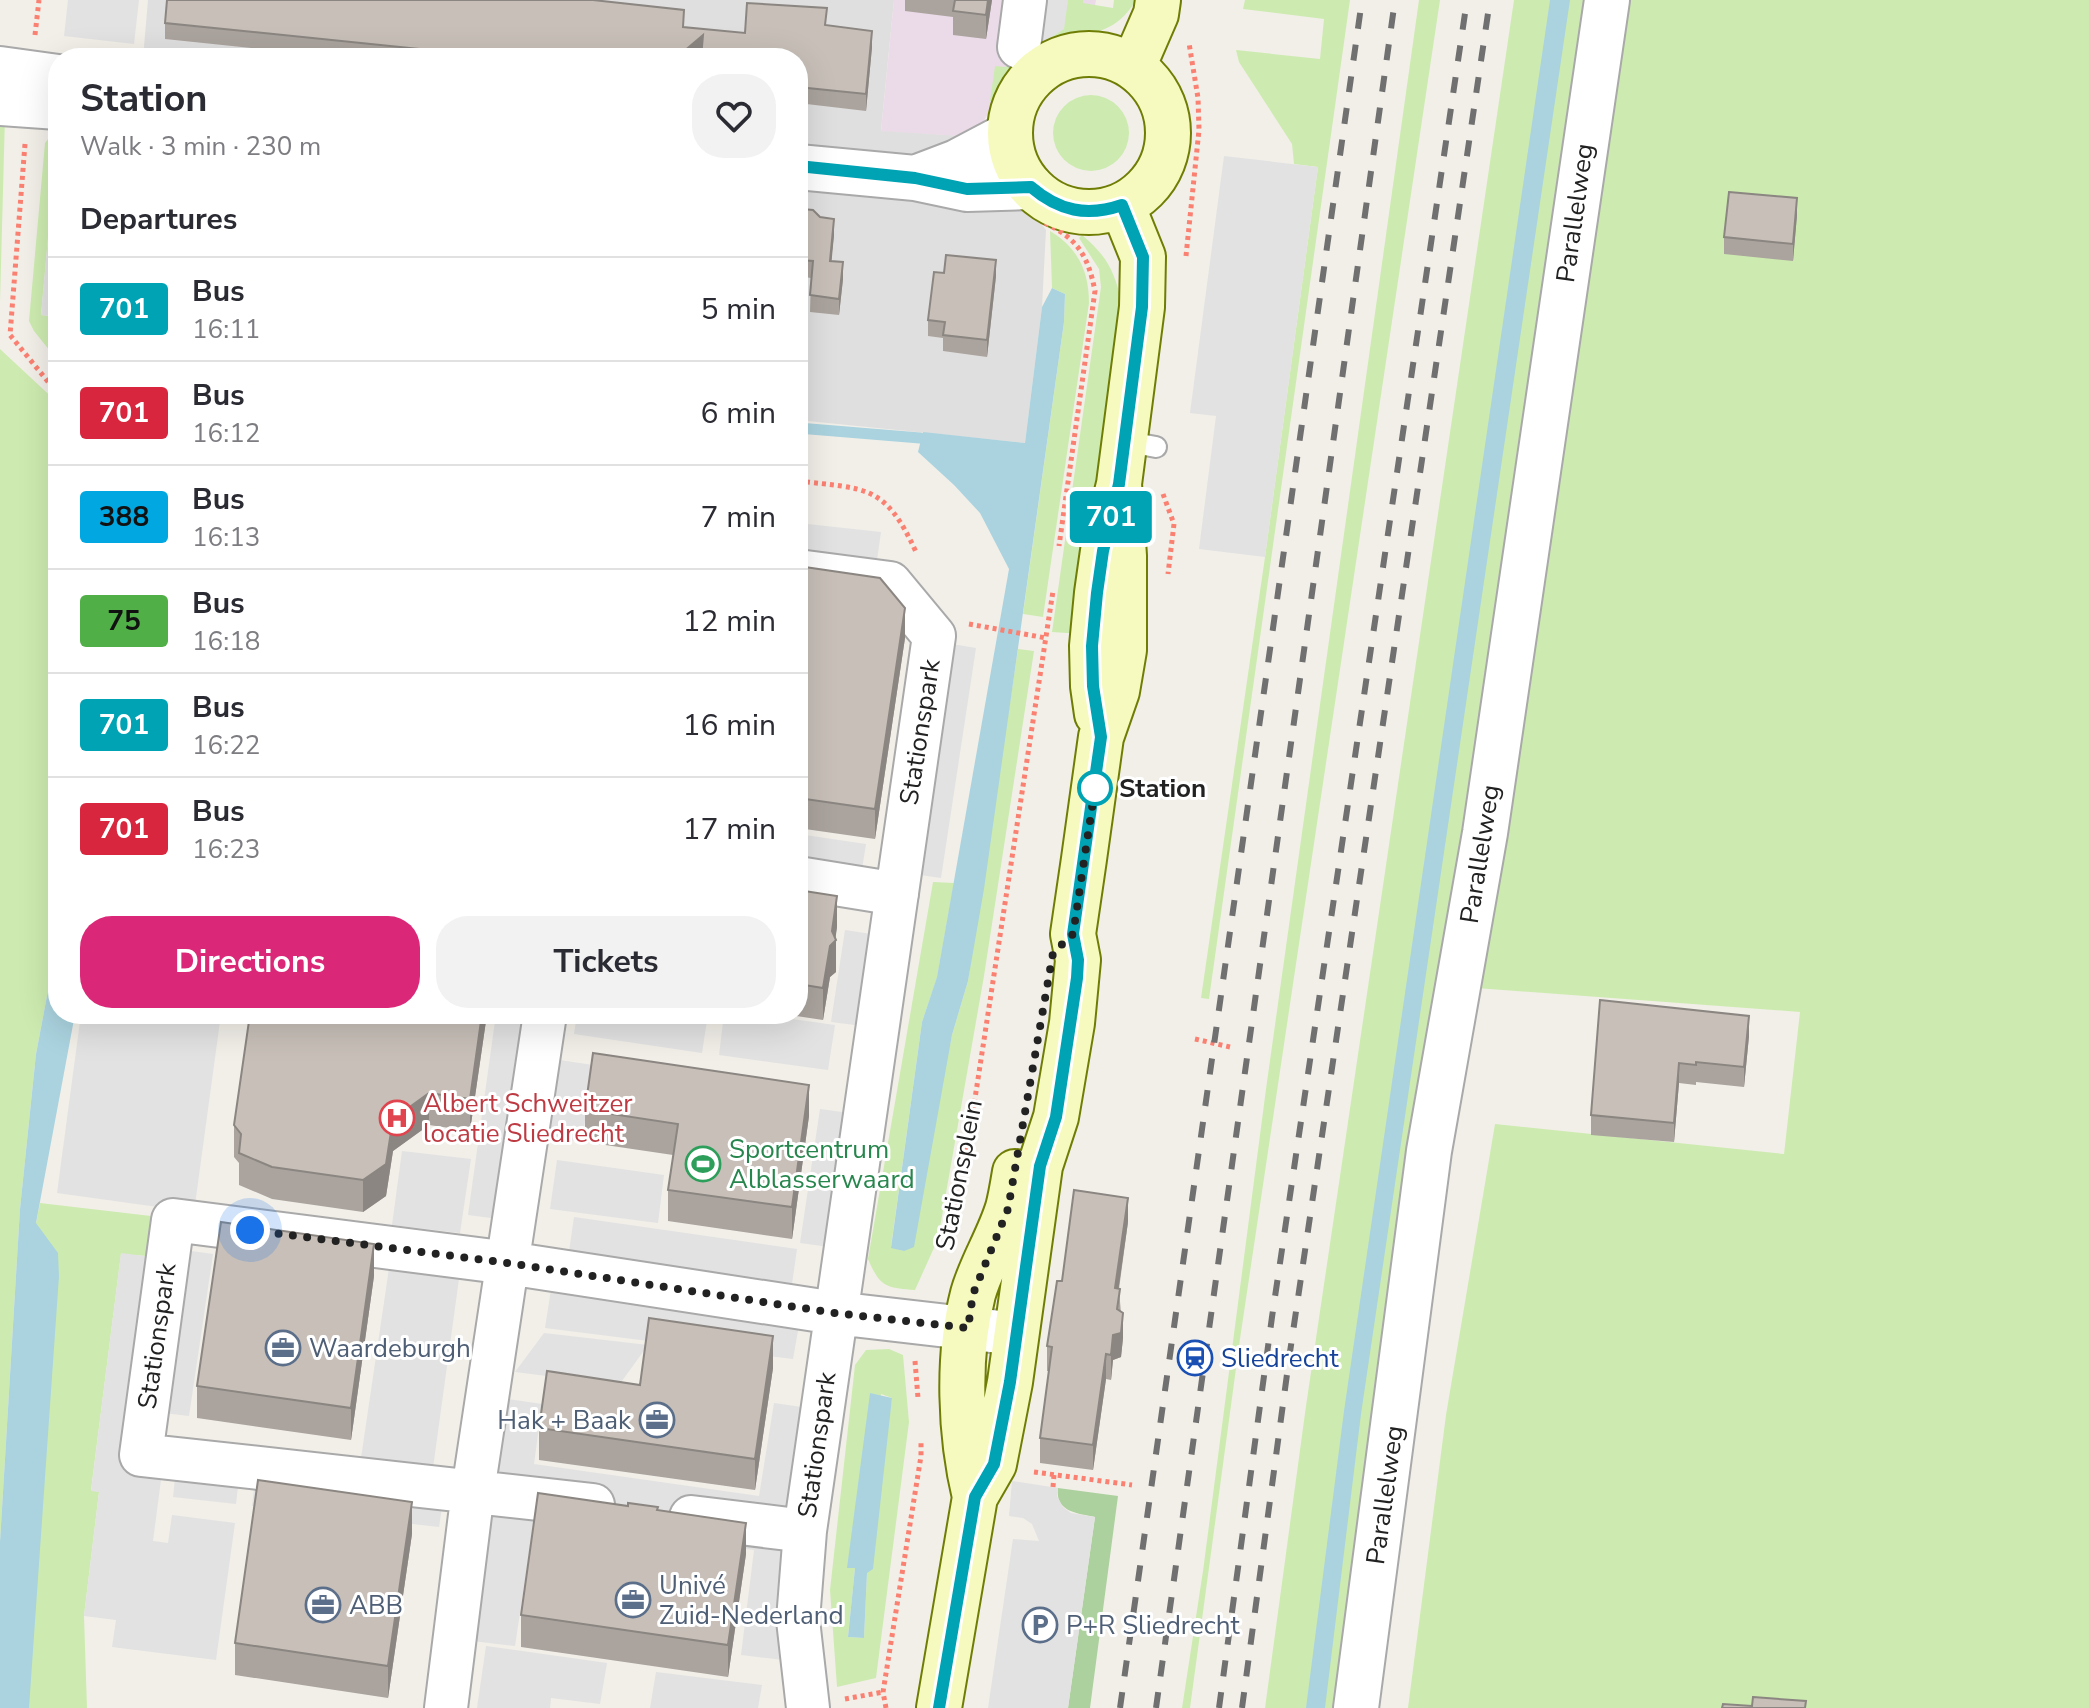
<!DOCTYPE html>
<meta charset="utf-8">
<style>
:root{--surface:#fff;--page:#f2f2f3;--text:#2b2b33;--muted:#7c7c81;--line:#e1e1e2;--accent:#db2777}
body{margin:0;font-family:"Nunito Sans",sans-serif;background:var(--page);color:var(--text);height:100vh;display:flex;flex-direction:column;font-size:30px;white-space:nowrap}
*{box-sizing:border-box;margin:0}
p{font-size:26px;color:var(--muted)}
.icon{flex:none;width:44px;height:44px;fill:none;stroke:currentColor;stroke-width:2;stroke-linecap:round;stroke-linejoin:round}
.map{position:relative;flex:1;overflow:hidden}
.drawer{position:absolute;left:48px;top:48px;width:760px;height:976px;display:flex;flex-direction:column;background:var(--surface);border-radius:32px;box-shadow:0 8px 32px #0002}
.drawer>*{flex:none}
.badge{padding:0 16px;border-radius:6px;font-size:28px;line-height:52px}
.you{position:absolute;width:40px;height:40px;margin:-20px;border:6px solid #fff;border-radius:50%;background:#1a73e8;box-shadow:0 0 0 12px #1a73e833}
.map>.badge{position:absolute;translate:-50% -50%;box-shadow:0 0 0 4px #fff}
h2{padding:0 32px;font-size:30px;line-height:72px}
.round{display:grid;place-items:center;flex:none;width:84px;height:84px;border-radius:32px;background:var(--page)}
.overview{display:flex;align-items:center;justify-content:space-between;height:136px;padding:0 32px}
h1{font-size:38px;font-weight:700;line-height:60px}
.button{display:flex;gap:16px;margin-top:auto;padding:16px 32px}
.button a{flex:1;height:92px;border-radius:32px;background:var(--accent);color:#fff;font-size:32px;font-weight:700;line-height:92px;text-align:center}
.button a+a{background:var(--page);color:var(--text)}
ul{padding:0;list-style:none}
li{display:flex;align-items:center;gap:24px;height:104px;padding:0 32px;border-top:2px solid var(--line)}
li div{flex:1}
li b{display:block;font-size:30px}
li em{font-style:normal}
li .badge{min-width:88px;font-weight:700;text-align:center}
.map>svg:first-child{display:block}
.residential{fill:#e0dfdf}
.industrial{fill:#ebdbe8}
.grass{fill:#cdebb0;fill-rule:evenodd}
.forest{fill:#add19e}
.parking{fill:#e2e2e2}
.water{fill:#aad3df}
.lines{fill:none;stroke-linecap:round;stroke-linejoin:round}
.stream{stroke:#aad3df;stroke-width:11}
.service-casing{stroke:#a9a9a9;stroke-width:24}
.minor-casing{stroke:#a9a9a9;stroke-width:46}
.tertiary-casing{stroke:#a9a9a9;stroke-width:48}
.secondary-casing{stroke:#707d05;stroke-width:48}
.path{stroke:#fa8072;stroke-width:5;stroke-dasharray:4 4;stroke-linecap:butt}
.service{stroke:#fff;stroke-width:20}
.minor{stroke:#fff;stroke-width:42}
.tertiary{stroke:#fff;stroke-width:44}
.secondary{stroke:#f7fabf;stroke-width:44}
.rail{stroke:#707070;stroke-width:6;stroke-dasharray:16 16;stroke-linecap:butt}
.wall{fill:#aba49e}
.shaded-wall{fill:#8b8681}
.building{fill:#c7bfb8;stroke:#8b8681;stroke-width:2}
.line-casing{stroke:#fff;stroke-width:18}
.line{stroke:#00a3b4;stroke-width:12}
.walk{stroke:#222;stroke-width:8;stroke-dasharray:0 14.4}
.stop-dot{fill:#fff;stroke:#00a3b4;stroke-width:4}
.labels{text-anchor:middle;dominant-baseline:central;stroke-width:6;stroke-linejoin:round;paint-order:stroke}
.street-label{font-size:26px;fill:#222;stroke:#fff}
.stop-label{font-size:26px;font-weight:bold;fill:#222;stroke:#fff;text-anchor:start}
.health-label{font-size:26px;fill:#be3a42;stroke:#fff;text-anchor:start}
.leisure-label{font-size:26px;fill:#27864d;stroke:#fff;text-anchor:start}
.service-label{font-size:26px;fill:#4e5e75;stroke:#fff;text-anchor:start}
.transit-label{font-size:26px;fill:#164399;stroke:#fff;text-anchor:start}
</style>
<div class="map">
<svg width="2089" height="1708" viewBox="0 0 2089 1708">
<rect width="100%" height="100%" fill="#f2efe9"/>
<path class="residential" d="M 148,0 L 894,0 L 881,130 L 976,137 L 1046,230 L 1042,307 L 1025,443 L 798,420 L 798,58 L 143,58 Z"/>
<path class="industrial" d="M 894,0 L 1096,0 L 1093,18 L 1007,75 L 976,137 L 881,131 Z"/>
<path class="grass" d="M 1068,0 L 1083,0 L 1083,3 L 1113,8 L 1114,0 L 1136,0 C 1116,34 1094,30 1062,44 C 1032,56 1015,77 1000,104 L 990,101 L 995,66 L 1005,67 L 1063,29 Z
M 1245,0 L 1350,0 L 1209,999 L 1201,998 L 1265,557 L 1318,167 L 1294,164 L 1292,144 L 1239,62 L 1236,50 L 1320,59 L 1324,19 L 1243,9 Z
M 1419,0 L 1440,0 L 1240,1339 L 1190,1708 L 1182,1708 L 1203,1571 L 1266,1089 Z
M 1514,0 L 1590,0 L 1341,1708 L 1265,1708 L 1306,1406 Z
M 1622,0 L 2089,0 L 2089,1708 L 1408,1708 L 1446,1415 L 1495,1124 L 1784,1154 L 1800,1012 L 1476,988 Z
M1053 133a38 38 0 1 1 76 0a38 38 0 1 1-76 0Z
M 0,115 L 5,116 L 0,303 Z
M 48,139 L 55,139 L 55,161 L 41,315 L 58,317 L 58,361 L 34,331 L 29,321 L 45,143 Z
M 1050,231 C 1078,248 1089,271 1089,303 L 1043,617 L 1023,614 L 1064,322 L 1065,294 L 1052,288 Z
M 1082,235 C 1108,257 1114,271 1122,303 L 1082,634 L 1052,632 L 1101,287 L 1099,269 L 1079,238 Z
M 0,349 L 58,403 L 58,938 L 36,1054 L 20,1209 L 0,1542 Z
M 1018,649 L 1034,651 L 984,976 L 938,1239 L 915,1290 C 886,1288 880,1287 868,1259 L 933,882 L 954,883 L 937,978 L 922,1022 L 891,1247 L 904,1251 L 952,1035 L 968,981 Z
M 40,1203 L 151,1216 L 146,1256 L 121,1254 L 91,1490 L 99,1492 L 84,1616 L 87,1708 L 15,1708 L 36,1223 Z
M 889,1349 L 903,1355 L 909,1422 L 876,1678 L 837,1687 L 830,1590 L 855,1365 L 866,1350 ZM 881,1394 L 892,1398 L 867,1573 L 864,1638 L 848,1637 L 855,1568 Z"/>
<path class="forest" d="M 1058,1488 L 1118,1496 L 1090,1708 L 1068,1708 L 1095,1517 C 1077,1513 1055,1512 1058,1488 Z"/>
<path class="parking" d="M 68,0 L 139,0 L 134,44 L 64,36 Z
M 1025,0 L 1068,0 L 1064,29 L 1033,49 Z
M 1224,156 L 1318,167 L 1265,557 L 1199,549 L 1216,416 L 1190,413 Z
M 55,161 L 58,162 L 58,317 L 41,315 Z
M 798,523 L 881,532 L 874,581 L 798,571 Z
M 934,641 L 976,648 L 941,878 L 900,872 Z
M 798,834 L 866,844 L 859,888 L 798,878 Z
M 845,930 L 891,937 L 878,1028 L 831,1022 Z
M 81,1014 L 221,1014 L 194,1212 L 57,1193 Z
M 496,1014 L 545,1021 L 539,1057 L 593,1065 L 582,1142 L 527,1135 L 514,1221 L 468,1215 Z
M 577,1014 L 708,1014 L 702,1053 L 574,1034 Z
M 724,1014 L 756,1014 L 835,1025 L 828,1070 L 719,1055 Z
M 820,1109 L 864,1115 L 844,1249 L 800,1243 Z
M 402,1151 L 471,1159 L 460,1233 L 392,1225 Z
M 557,1160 L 664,1175 L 658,1223 L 550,1209 Z
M 574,1217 L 797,1249 L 789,1305 L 802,1308 L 793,1359 L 545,1328 L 554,1270 L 566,1272 Z
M 170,1248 L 213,1254 L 189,1416 L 147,1411 L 164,1457 L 153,1541 L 168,1543 L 172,1515 L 235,1523 L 216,1660 L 112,1647 L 116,1620 L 84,1616 L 99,1492 L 91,1491 L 121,1253 L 168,1259 Z
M 392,1248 L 462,1257 L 433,1468 L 361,1458 Z
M 544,1333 L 648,1345 L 619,1385 L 515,1372 Z
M 488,1396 L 542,1404 L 534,1464 L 759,1496 L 774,1403 L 822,1410 L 801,1662 L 741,1655 L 754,1550 L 534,1520 L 515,1646 L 455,1639 Z
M 177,1459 L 445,1488 L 439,1527 L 252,1506 L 255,1480 L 239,1478 L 236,1504 L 173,1497 Z
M 1012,1481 L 1058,1488 L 1057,1496 L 1063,1507 L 1071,1513 L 1095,1517 L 1068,1708 L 988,1708 L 1013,1539 L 1039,1541 L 1032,1524 L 1023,1518 L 1009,1516 Z
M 486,1646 L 607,1663 L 600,1704 L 551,1698 L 550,1708 L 477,1708 Z
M 656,1672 L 762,1685 L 758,1708 L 650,1708 Z"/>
<path class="water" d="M 1550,0 L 1570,0 L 1361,1414 L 1325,1708 L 1306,1708 L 1344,1411 Z
M 1052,288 L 1065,294 L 1064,322 L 984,889 L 968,981 L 952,1035 L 914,1247 L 904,1251 L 891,1248 L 922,1022 L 937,977 L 1009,569 L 980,513 L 954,485 L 918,452 L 923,432 L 1025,443 L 1042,307 Z
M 58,938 L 58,1014 L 75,1014 L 36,1223 L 58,1253 L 59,1276 L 29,1708 L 0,1708 L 0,1542 L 20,1209 L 36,1054 Z
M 870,1393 L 892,1398 L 873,1569 L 867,1573 L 864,1638 L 848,1637 L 855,1568 L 847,1568 Z"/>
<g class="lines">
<path class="stream" d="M 798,428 L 920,438"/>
<g class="service-casing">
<path id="service" d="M 1123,441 L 1156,447"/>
</g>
<g class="minor-casing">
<path id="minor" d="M 1019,47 L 1025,0
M 798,571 L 890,583 L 934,636 L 805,1531 L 798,1620 L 808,1708
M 798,878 L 897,894
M 593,1505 L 141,1455 L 173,1220 L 508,1263 L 835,1313 L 1016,1334
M 691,1517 L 805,1531
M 446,1708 L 473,1491 L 545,1014"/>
</g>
<g class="tertiary-casing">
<path id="tertiary" d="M 0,69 L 58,77
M 0,103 L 58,107
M 798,167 L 915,178 L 967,189 L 1031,187
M 915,178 L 957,162 L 1010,134
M 1356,1708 L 1429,1151 L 1485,833 L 1607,0"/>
</g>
<g class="secondary-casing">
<path id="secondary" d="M1010 133a79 79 0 1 1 158 0a79 79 0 1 1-158 0Z
M 1133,67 L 1156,14 L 1158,0
M 1097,714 L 1093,686 L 1092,646 L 1097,593 L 1103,551 L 1119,484 L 1142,307 L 1143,257 L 1122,205
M 975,1497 C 960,1435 957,1356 973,1294 C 981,1265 999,1238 1008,1208 C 1011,1197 1013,1184 1015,1172
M 939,1708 L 975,1497 L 994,1464 L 1010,1382 L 1040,1166 L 1056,1117 L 1072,1023 L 1078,960 L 1073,934 L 1084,859 L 1101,737 L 1117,691 L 1124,650 L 1124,556 L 1119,484"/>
</g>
<path class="path" d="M 35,35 L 39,0
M 25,144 L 10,335 L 58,394
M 1045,223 C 1078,239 1088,256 1095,291 L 1059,546
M 1186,256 L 1199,130 L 1198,98 L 1189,43
M 798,481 C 866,489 885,484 916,552
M 1163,494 L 1174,524 L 1168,574
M 969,624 L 1046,638
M 1195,1039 L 1230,1047
M 953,1229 L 962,1183 L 1053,591
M 915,1361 L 918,1398
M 1034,1472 L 1132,1485
M 1053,1487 L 1054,1475
M 845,1699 L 883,1692
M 886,1708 L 883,1692 L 921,1456 L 921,1440"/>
<use href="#service" class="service"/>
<use href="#minor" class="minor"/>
<use href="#tertiary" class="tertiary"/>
<use href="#secondary" class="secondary"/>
<path class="rail" d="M 1120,1708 L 1362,0
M 1156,1708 L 1395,0
M 1219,1708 L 1272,1317 L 1467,0
M 1242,1708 L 1290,1352 L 1490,0"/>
</g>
<path class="wall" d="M 594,0 L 684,27 L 745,33 L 827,25 L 872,47 L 866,111 L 798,103 L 798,58 L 701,53 L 695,58 L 348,58 L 165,39 L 165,23 Z
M 905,0 L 992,0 L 986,39 L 953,35 L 953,17 L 905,11 Z
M 798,212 L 834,235 L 831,261 L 843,279 L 839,315 L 810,312 L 811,278 L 798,276 Z
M 1797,215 L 1793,261 L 1724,254 L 1724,237 Z
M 996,276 L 987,357 L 943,351 L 943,338 L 928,336 L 928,320 Z
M 798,566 L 905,638 L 875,839 L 798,828 Z
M 798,890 L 837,927 L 835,938 L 836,972 L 830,977 L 823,1020 L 783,1014 L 798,1014 Z
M 1600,1000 L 1749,1036 L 1744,1087 L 1696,1082 L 1696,1085 L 1679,1083 L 1674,1142 L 1591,1135 L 1591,1115 Z
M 487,1014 L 470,1131 L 429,1125 L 393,1151 L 386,1196 L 363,1212 L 272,1199 L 239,1185 L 239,1163 L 234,1157 L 234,1125 Z
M 585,1110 L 809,1116 L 792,1239 L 668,1221 L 668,1190 L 673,1155 L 585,1142 Z
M 1128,1222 L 1119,1289 L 1123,1338 L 1121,1357 L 1113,1360 L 1111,1380 L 1106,1379 L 1093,1470 L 1040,1463 L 1040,1438 L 1049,1371 L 1047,1371 L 1047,1346 Z
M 374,1276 L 351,1440 L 197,1418 L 197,1386 Z
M 773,1368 L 755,1490 L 539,1460 L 539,1428 L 640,1385 Z
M 412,1534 L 388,1698 L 235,1675 L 235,1643 Z
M 746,1554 L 728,1677 L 521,1647 L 521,1615 Z"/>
<path class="shaded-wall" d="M 988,0 L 992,0 L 986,39 L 986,15 Z
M 872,31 L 872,47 L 866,111 L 866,94 Z
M 703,35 L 703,51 L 695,58 L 676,58 Z
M 1797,198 L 1797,215 L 1793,261 L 1793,244 Z
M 834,219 L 834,235 L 830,278 L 830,261 Z
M 996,260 L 996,276 L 987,357 L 987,340 Z
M 843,262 L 843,279 L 839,315 L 839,299 Z
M 905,608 L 905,638 L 875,839 L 875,809 Z
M 837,896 L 837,927 L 835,942 L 836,940 L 836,972 L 830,977 L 823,1020 L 823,988 Z
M 482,1014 L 487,1014 L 470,1131 L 470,1099 Z
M 1749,1016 L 1749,1036 L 1744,1087 L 1744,1067 Z
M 1679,1063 L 1679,1083 L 1674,1142 L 1674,1123 Z
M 809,1085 L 809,1116 L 792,1239 L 792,1207 Z
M 429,1093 L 429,1125 L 393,1151 L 386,1196 L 363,1212 L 363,1180 L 393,1119 Z
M 1128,1198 L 1128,1222 L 1115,1313 L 1115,1288 Z
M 374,1244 L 374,1276 L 351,1440 L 351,1408 Z
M 1123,1313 L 1123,1338 L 1121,1357 L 1113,1360 L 1111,1380 L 1111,1355 L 1113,1335 Z
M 773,1336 L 773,1368 L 755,1490 L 755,1459 Z
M 1106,1354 L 1106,1379 L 1093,1470 L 1093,1445 Z
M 412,1502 L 412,1534 L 388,1698 L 388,1666 Z
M 746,1523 L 746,1554 L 728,1677 L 728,1645 Z"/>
<path class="building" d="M 167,0 L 593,0 L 684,10 L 683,27 L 745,33 L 747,3 L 827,8 L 825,25 L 872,31 L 866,94 L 798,87 L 798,58 L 701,58 L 703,35 L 676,58 L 507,58 L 165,23 Z
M 955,0 L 988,0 L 986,15 L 953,11 Z
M 1729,192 L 1797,198 L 1793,244 L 1724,237 Z
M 802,209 L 813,210 L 820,217 L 834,219 L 830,261 L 843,262 L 839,299 L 810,295 L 813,261 L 798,260 L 798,212 Z
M 946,255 L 996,260 L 987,340 L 943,335 L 945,322 L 928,320 L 934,272 L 944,273 Z
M 798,566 L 880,578 L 905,608 L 875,809 L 798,798 Z
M 798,890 L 837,896 L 832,931 L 836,940 L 830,946 L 823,988 L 798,984 Z
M 1600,1000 L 1749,1016 L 1744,1067 L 1696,1062 L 1696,1065 L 1679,1063 L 1674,1123 L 1591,1115 Z
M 250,1014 L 482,1014 L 470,1099 L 429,1093 L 393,1119 L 386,1164 L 363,1180 L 272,1167 L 239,1153 L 241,1134 L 234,1125 Z
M 593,1053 L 809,1085 L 792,1207 L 668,1190 L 678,1124 L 585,1110 Z
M 1074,1190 L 1128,1198 L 1115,1288 L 1120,1289 L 1117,1309 L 1123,1313 L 1121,1333 L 1113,1335 L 1111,1355 L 1106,1354 L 1093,1445 L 1040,1438 L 1052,1347 L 1047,1346 L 1050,1327 L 1057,1281 L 1062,1281 Z
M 221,1222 L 374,1244 L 351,1408 L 197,1386 Z
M 649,1318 L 773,1336 L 755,1459 L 539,1428 L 547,1371 L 640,1385 Z
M 258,1480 L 412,1502 L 388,1666 L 235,1643 Z
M 538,1493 L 628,1506 L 628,1503 L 658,1507 L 657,1510 L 746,1523 L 728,1645 L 521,1615 Z
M 1753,1697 L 1806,1701 L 1805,1708 L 1722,1708 L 1723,1704 L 1752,1706 Z"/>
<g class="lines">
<g class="line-casing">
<path id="line" d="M 798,166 L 915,178 L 967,189 L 1031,187 C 1059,211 1087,217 1122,205 L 1143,257 L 1142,307 L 1119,484 L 1103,551 L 1097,593 L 1092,646 L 1093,686 L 1101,737 L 1073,934 L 1078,960 L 1077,978 L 1056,1117 L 1040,1166 L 1010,1382 L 994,1464 L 975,1497 L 939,1708"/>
</g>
<use href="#line" class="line"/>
<path class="walk" d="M 250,1230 L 508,1263 L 835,1313 L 968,1328 L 973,1294 L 1008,1209 L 1053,953 L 1073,934 L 1095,788"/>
</g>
<defs>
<g id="hospital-ring" transform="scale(1.8)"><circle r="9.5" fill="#fff" stroke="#e0444e" stroke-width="1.5"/><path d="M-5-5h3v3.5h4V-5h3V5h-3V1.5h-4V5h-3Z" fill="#e0444e"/></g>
<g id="stadium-ring" transform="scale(1.8)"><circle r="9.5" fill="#fff" stroke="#2e9e5b" stroke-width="1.5"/><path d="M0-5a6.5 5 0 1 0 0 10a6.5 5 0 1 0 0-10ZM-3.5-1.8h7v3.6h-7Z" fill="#2e9e5b"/></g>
<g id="office-ring" transform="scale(1.8)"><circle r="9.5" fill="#fff" stroke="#5c6f8a" stroke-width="1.5"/><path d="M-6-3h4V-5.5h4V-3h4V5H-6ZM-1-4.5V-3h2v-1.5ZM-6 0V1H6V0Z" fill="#5c6f8a"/></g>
<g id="station-ring" transform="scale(1.8)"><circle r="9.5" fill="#fff" stroke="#1a4fb4" stroke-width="1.5"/><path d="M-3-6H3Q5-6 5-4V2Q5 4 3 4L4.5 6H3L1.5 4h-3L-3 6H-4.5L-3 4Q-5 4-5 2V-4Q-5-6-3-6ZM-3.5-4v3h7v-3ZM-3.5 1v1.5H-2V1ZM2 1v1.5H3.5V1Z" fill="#1a4fb4"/></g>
<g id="parking-ring" transform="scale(1.8)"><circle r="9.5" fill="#fff" stroke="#5c6f8a" stroke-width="1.5"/><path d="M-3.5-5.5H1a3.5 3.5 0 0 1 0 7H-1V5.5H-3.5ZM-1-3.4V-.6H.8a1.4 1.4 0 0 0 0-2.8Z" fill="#5c6f8a"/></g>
</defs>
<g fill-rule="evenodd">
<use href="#hospital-ring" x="397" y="1118"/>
<use href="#stadium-ring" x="703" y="1164"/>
<use href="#office-ring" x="283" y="1348"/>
<use href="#station-ring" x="1195" y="1358"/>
<use href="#office-ring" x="657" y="1420"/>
<use href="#office-ring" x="633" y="1600"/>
<use href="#office-ring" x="323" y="1605"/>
<use href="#parking-ring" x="1040" y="1625"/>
</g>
<circle class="stop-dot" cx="1095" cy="788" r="16"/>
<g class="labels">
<g class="street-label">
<text transform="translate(1575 213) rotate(-82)">Parallelweg</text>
<text transform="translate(920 732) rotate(-81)">Stationspark</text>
<text transform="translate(1480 854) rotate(-81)">Parallelweg</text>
<text transform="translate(959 1175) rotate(-79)">Stationsplein</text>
<text transform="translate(157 1336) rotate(-82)">Stationspark</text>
<text transform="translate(817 1445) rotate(-82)">Stationspark</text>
<text transform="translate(1385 1495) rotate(-82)">Parallelweg</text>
</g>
<g class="stop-label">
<text x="1119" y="788">Station</text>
</g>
<g class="health-label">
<text x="423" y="1103">Albert Schweitzer<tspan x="423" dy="30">locatie Sliedrecht</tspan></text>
</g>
<g class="leisure-label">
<text x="729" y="1149">Sportcentrum<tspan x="729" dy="30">Alblasserwaard</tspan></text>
</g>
<g class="service-label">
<text x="309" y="1348">Waardeburgh</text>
<text x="631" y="1420" text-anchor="end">Hak + Baak</text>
<text x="659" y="1585">Univé<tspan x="659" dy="30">Zuid-Nederland</tspan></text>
<text x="349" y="1605">ABB</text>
<text x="1066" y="1625">P+R Sliedrecht</text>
</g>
<g class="transit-label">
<text x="1221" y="1358">Sliedrecht</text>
</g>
</g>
</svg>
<div class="you" style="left:250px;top:1230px"></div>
<b class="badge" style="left:1111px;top:517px;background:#00a3b4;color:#fff">701</b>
<section class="drawer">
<div class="overview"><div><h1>Station</h1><p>Walk · 3 min · 230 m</p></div><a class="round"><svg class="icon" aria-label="heart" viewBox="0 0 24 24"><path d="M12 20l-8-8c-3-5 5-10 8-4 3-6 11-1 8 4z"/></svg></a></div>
<h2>Departures</h2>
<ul>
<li><span class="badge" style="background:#00a3b4;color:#fff">701</span><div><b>Bus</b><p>16:11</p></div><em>5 min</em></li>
<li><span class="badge" style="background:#d7263d;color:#fff">701</span><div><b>Bus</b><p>16:12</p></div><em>6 min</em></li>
<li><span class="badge" style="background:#00a7e1;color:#111">388</span><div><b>Bus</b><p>16:13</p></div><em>7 min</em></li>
<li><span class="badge" style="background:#50af46;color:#111">75</span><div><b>Bus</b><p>16:18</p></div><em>12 min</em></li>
<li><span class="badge" style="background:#00a3b4;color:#fff">701</span><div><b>Bus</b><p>16:22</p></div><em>16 min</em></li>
<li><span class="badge" style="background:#d7263d;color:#fff">701</span><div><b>Bus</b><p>16:23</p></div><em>17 min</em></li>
</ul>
<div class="button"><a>Directions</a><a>Tickets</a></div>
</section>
</div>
